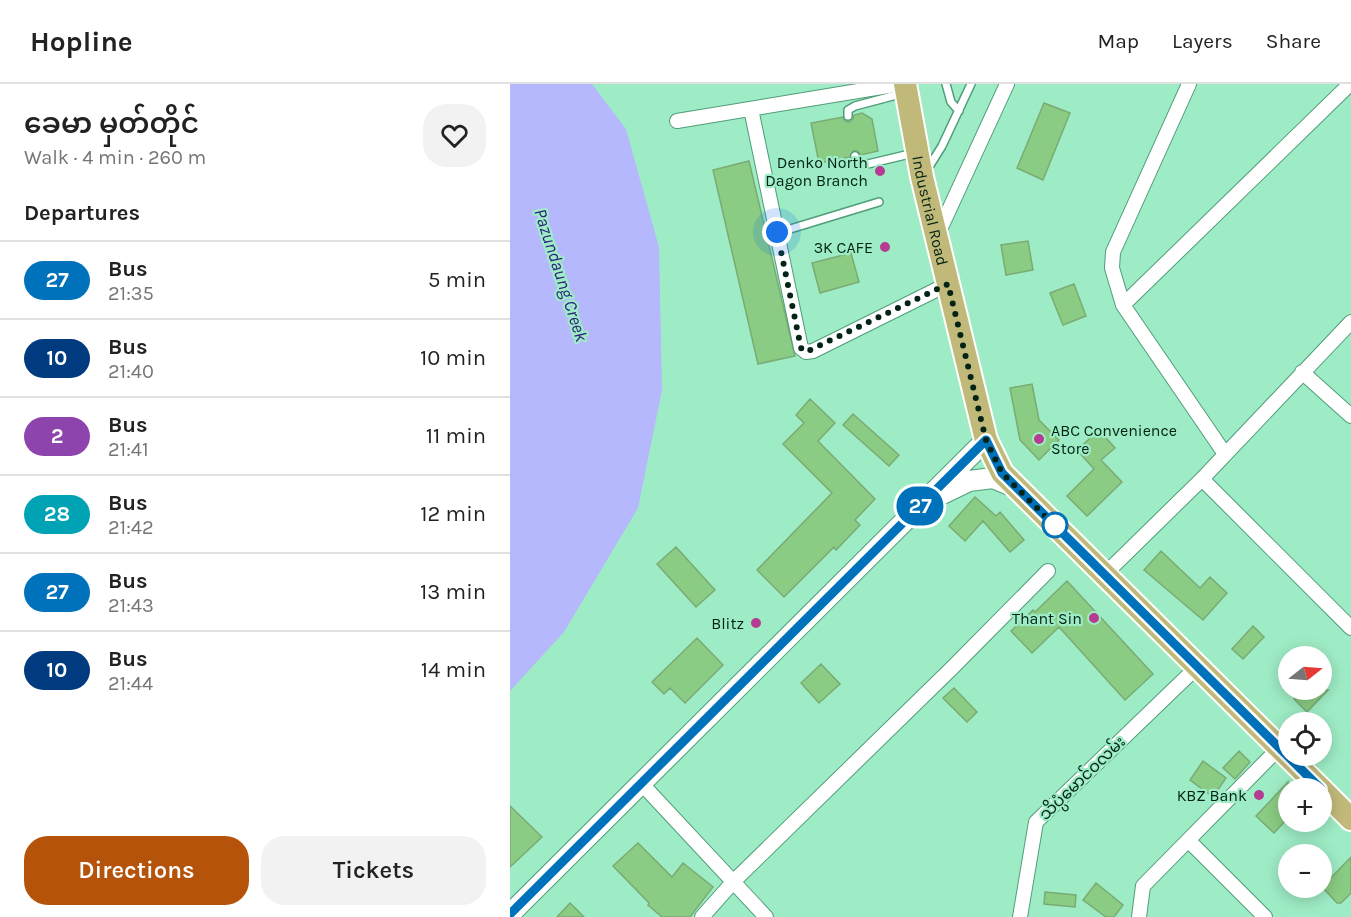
<!DOCTYPE html>
<meta charset="utf-8">
<style>
:root{--surface:#fff;--page:#f2f2f2;--text:#222;--muted:#767676;--line:#e0e0e0;--accent:#b45309}
body{margin:0;font-family:Karla,"Noto Sans Myanmar",sans-serif;background:var(--page);color:var(--text);height:100vh;display:flex;flex-direction:column;font-size:22px;white-space:nowrap}
*{box-sizing:border-box;margin:0}
p{font-size:20px;color:var(--muted)}
.icon{flex:none;width:33px;height:33px;fill:none;stroke:currentColor;stroke-width:2;stroke-linecap:round;stroke-linejoin:round}
.map{position:relative;flex:1;overflow:hidden}
.sheet{display:flex;flex-direction:column;background:var(--surface);width:510px}
.sheet>*{flex:none}
.badge{padding:0 12px;border-radius:20px;font-size:21px;line-height:39px}
.needle{width:39px;rotate:73deg}
.tools{position:absolute;left:768px;top:562px;display:grid;gap:12px}
.tools a{display:grid;place-items:center;width:54px;height:54px;border-radius:50%;background:var(--surface);box-shadow:0 3px 15px #0003;font-size:30px}
.you{position:absolute;width:30px;height:30px;margin:-15px;border:4px solid #fff;border-radius:50%;background:#1a73e8;box-shadow:0 0 0 9px #1a73e833}
.map>.badge{position:absolute;translate:-50% -50%;box-shadow:0 0 0 3px #fff}
h2{padding:0 24px;font-size:22px;line-height:54px}
.round{display:grid;place-items:center;flex:none;width:63px;height:63px;border-radius:24px;background:var(--page)}
.summary{display:flex;align-items:center;justify-content:space-between;height:102px;padding:0 24px}
h1{font-size:28px;font-weight:600;line-height:45px}
.cta{display:flex;gap:12px;margin-top:auto;padding:12px 24px}
.cta a{flex:1;height:69px;border-radius:24px;background:var(--accent);color:#fff;font-size:24px;font-weight:600;line-height:69px;text-align:center}
.cta a+a{background:var(--page);color:var(--text)}
ul{padding:0;list-style:none}
li{display:flex;align-items:center;gap:18px;height:78px;padding:0 24px;border-top:2px solid var(--line)}
li div{flex:1}
li b{display:block;font-size:22px}
li em{font-style:normal}
li .badge{min-width:66px;font-weight:700;text-align:center}
header{display:flex;align-items:center;gap:36px;box-sizing:border-box;height:84px;padding:0 30px;background:var(--surface);border-bottom:2px solid var(--line)}
header strong{font-size:28px}
nav{display:flex;gap:33px;margin-inline-start:auto;font-size:21px}
main{display:flex;flex:1;min-height:0}
.map>svg:first-child{display:block}
.water{fill:#b5b8fc}
.building{fill:#8acc83;stroke:#7aab74;stroke-width:1.5}
.lines{fill:none;stroke-linecap:round;stroke-linejoin:round}
.service-casing{stroke:#4f9d79;stroke-width:10}
.minor-casing{stroke:#4f9d79;stroke-width:16}
.secondary-casing{stroke:#4f9d79;stroke-width:22}
.primary-casing{stroke:#fff;stroke-width:26}
.service{stroke:#fff;stroke-width:7}
.minor{stroke:#fff;stroke-width:14}
.secondary{stroke:#fff;stroke-width:20}
.primary{stroke:#c1b979;stroke-width:22}
.line-casing{stroke:#fff;stroke-width:14}
.line{stroke:#0072bc;stroke-width:9}
.walk{stroke:#022315;stroke-width:6;stroke-dasharray:0 10.8}
.poi-dot{fill:#b53c90;stroke:#9eecc5;stroke-width:2}
.stop-dot{fill:#fff;stroke:#0072bc;stroke-width:3}
.labels{text-anchor:middle;dominant-baseline:central;stroke-width:4.5;stroke-linejoin:round;paint-order:stroke}
.poi-label{font-size:16px;fill:#022315;stroke:#9eecc5;text-anchor:end}
.street-label{font-size:16px;fill:#022315;stroke:#9eecc5}
.water-label{font-size:18px;font-style:italic;fill:#30207f;stroke:#9eecc5}
</style>
<header>
<strong>Hopline</strong>
<nav><a>Map</a><a>Layers</a><a>Share</a></nav>
</header>
<main>
<section class="sheet">
<div class="summary"><div><h1>ခေမာ မှတ်တိုင်</h1><p>Walk · 4 min · 260 m</p></div><a class="round"><svg class="icon" aria-label="heart" viewBox="0 0 24 24"><path d="M12 20l-8-8c-3-5 5-10 8-4 3-6 11-1 8 4z"/></svg></a></div>
<h2>Departures</h2>
<ul>
<li><span class="badge" style="background:#0072bc;color:#fff">27</span><div><b>Bus</b><p>21:35</p></div><em>5 min</em></li>
<li><span class="badge" style="background:#003b80;color:#fff">10</span><div><b>Bus</b><p>21:40</p></div><em>10 min</em></li>
<li><span class="badge" style="background:#8e44ad;color:#fff">2</span><div><b>Bus</b><p>21:41</p></div><em>11 min</em></li>
<li><span class="badge" style="background:#00a3b4;color:#fff">28</span><div><b>Bus</b><p>21:42</p></div><em>12 min</em></li>
<li><span class="badge" style="background:#0072bc;color:#fff">27</span><div><b>Bus</b><p>21:43</p></div><em>13 min</em></li>
<li><span class="badge" style="background:#003b80;color:#fff">10</span><div><b>Bus</b><p>21:44</p></div><em>14 min</em></li>
</ul>
<div class="cta"><a>Directions</a><a>Tickets</a></div>
</section>
<div class="map">
<svg width="841" height="833" viewBox="0 0 841 833">
<rect width="100%" height="100%" fill="#9eecc5"/>
<path class="water" d="M 0,0 L 82,0 L 116,45 L 149,163 L 152,306 L 128,424 L 54,548 L 0,607 Z"/>
<path class="building" d="M 534,19 L 560,29 L 533,96 L 507,84 Z
M 352,29 L 362,35 L 368,67 L 351,71 L 347,67 L 343,67 L 340,73 L 309,79 L 301,39 L 333,33 L 335,37 L 339,38 L 343,35 L 344,31 Z
M 239,77 L 285,272 L 248,280 L 203,86 Z
M 518,157 L 523,186 L 496,191 L 491,161 Z
M 341,169 L 349,198 L 310,209 L 302,179 Z
M 564,200 L 576,232 L 553,241 L 540,209 Z
M 522,300 L 529,336 L 549,356 L 529,376 L 510,356 L 500,304 Z
M 300,315 L 325,339 L 308,357 L 365,415 L 345,436 L 350,441 L 326,466 L 324,463 L 274,513 L 247,486 L 322,409 L 273,360 L 294,339 L 286,331 Z
M 343,330 L 389,371 L 379,382 L 333,341 Z
M 589,346 L 605,364 L 591,376 L 612,398 L 577,432 L 557,412 L 584,385 L 567,366 Z
M 465,413 L 486,432 L 490,428 L 514,456 L 500,468 L 473,437 L 455,457 L 439,442 Z
M 166,463 L 205,506 L 186,523 L 147,480 Z
M 651,467 L 690,504 L 700,493 L 717,509 L 693,536 L 634,486 Z
M 557,497 L 643,590 L 615,616 L 549,543 L 522,569 L 501,547 L 523,526 L 525,528 Z
M 743,542 L 754,553 L 733,575 L 722,565 Z
M 187,554 L 213,581 L 175,619 L 160,604 L 154,610 L 142,598 Z
M 311,580 L 330,600 L 309,619 L 291,599 Z
M 444,604 L 467,628 L 457,638 L 433,614 Z
M 792,606 L 818,606 L 797,628 L 784,615 Z
M 729,667 L 740,678 L 725,695 L 713,684 Z
M 693,677 L 716,694 L 703,713 L 680,696 Z
M 778,698 L 778,734 L 764,749 L 746,732 Z
M 0,722 L 32,753 L 0,783 Z
M 128,759 L 162,793 L 173,779 L 203,803 L 180,833 L 152,833 L 138,821 L 139,819 L 103,782 Z
M 841,773 L 841,809 L 831,819 L 827,819 L 812,803 Z
M 586,799 L 613,821 L 604,833 L 596,833 L 573,816 Z
M 535,808 L 566,811 L 565,823 L 534,820 Z
M 60,819 L 74,833 L 47,833 Z"/>
<g class="lines">
<g class="service-casing">
<path id="service" d="M 436,0 L 441,18 L 449,27
M 338,32 L 338,26 L 345,22 L 394,9
M 345,72 L 351,79 L 358,80 L 404,69
M 417,86 L 432,62 L 461,0
M 267,149 L 369,118"/>
</g>
<g class="minor-casing">
<path id="minor" d="M 679,0 L 603,168 L 602,184 L 613,221 L 715,370
M 241,25 L 291,264 L 296,268 L 303,267 L 438,200
M 167,37 L 390,0
M 427,152 L 497,0
M 613,221 L 840,0
M 792,288 L 841,332
M 692,395 L 841,544
M 594,491 L 692,395 L 841,238
M 131,699 L 256,833
M 679,757 L 755,833
M 192,833 L 224,797 L 442,584 L 538,487
M 510,833 L 526,738 L 687,583
M 629,833 L 633,802 L 769,664"/>
</g>
<g class="secondary-casing">
<path id="secondary" d="M 428,412 L 459,397 L 483,394 L 507,404
M 0,830 L 476,356"/>
</g>
<g class="primary-casing">
<g id="primary">
<path id="s1" d="M 395,0 L 412,93 L 476,356 L 492,389 L 811,705"/>
<path d="M 812,706 L 841,735"/>
</g>
</g>
<use href="#service" class="service"/>
<use href="#minor" class="minor"/>
<use href="#secondary" class="secondary"/>
<use href="#primary" class="primary"/>
</g>
<g class="lines">
<g class="line-casing">
<path id="line" d="M 0,830 L 476,356 L 492,389 L 811,705"/>
</g>
<use href="#line" class="line"/>
<path class="walk" d="M 267,148 L 291,264 L 296,268 L 438,200 L 476,356 L 492,389 L 551,448 L 545,441"/>
</g>
<g class="poi-dot">
<circle cx="370" cy="87" r="6"/>
<circle cx="375" cy="163" r="6"/>
<circle cx="529" cy="355" r="6"/>
<circle cx="584" cy="534" r="6"/>
<circle cx="246" cy="539" r="6"/>
<circle cx="749" cy="711" r="6"/>
</g>
<circle class="stop-dot" cx="545" cy="441" r="12"/>
<g class="labels">
<g class="poi-label">
<text x="358" y="78">Denko North<tspan x="358" dy="18">Dagon Branch</tspan></text>
<text x="363" y="163">3K CAFE</text>
<text x="541" y="346" text-anchor="start">ABC Convenience<tspan x="541" dy="18">Store</tspan></text>
<text x="572" y="534">Thant Sin</text>
<text x="234" y="539">Blitz</text>
<text x="737" y="711">KBZ Bank</text>
</g>
<g class="street-label">
<text stroke="none"><textPath href="#s1" startOffset="129">Industrial Road</textPath></text>
<text transform="translate(572 694) rotate(-44)">သိပ္ပံမောင်ဝလမ်း</text>
</g>
<g class="water-label">
<text transform="translate(51 191) rotate(72)">Pazundaung Creek</text>
</g>
</g>
</svg>
<div class="tools">
<a><svg class="needle" viewBox="-14 -14 28 28"><path d="M0-13l5 13h-10z" fill="#e53935"/><path d="M0 13l5-13h-10z" fill="#767676"/></svg></a>
<a><svg class="icon" aria-label="locate" viewBox="0 0 24 24"><circle cx="12" cy="12" r="6"/><path d="M12 2v4M12 18v4M2 12h4M18 12h4"/></svg></a>
<a>+</a>
<a>−</a>
</div>
<div class="you" style="left:267px;top:148px"></div>
<b class="badge" style="left:410px;top:422px;background:#0072bc;color:#fff">27</b>
</div>
</main>
